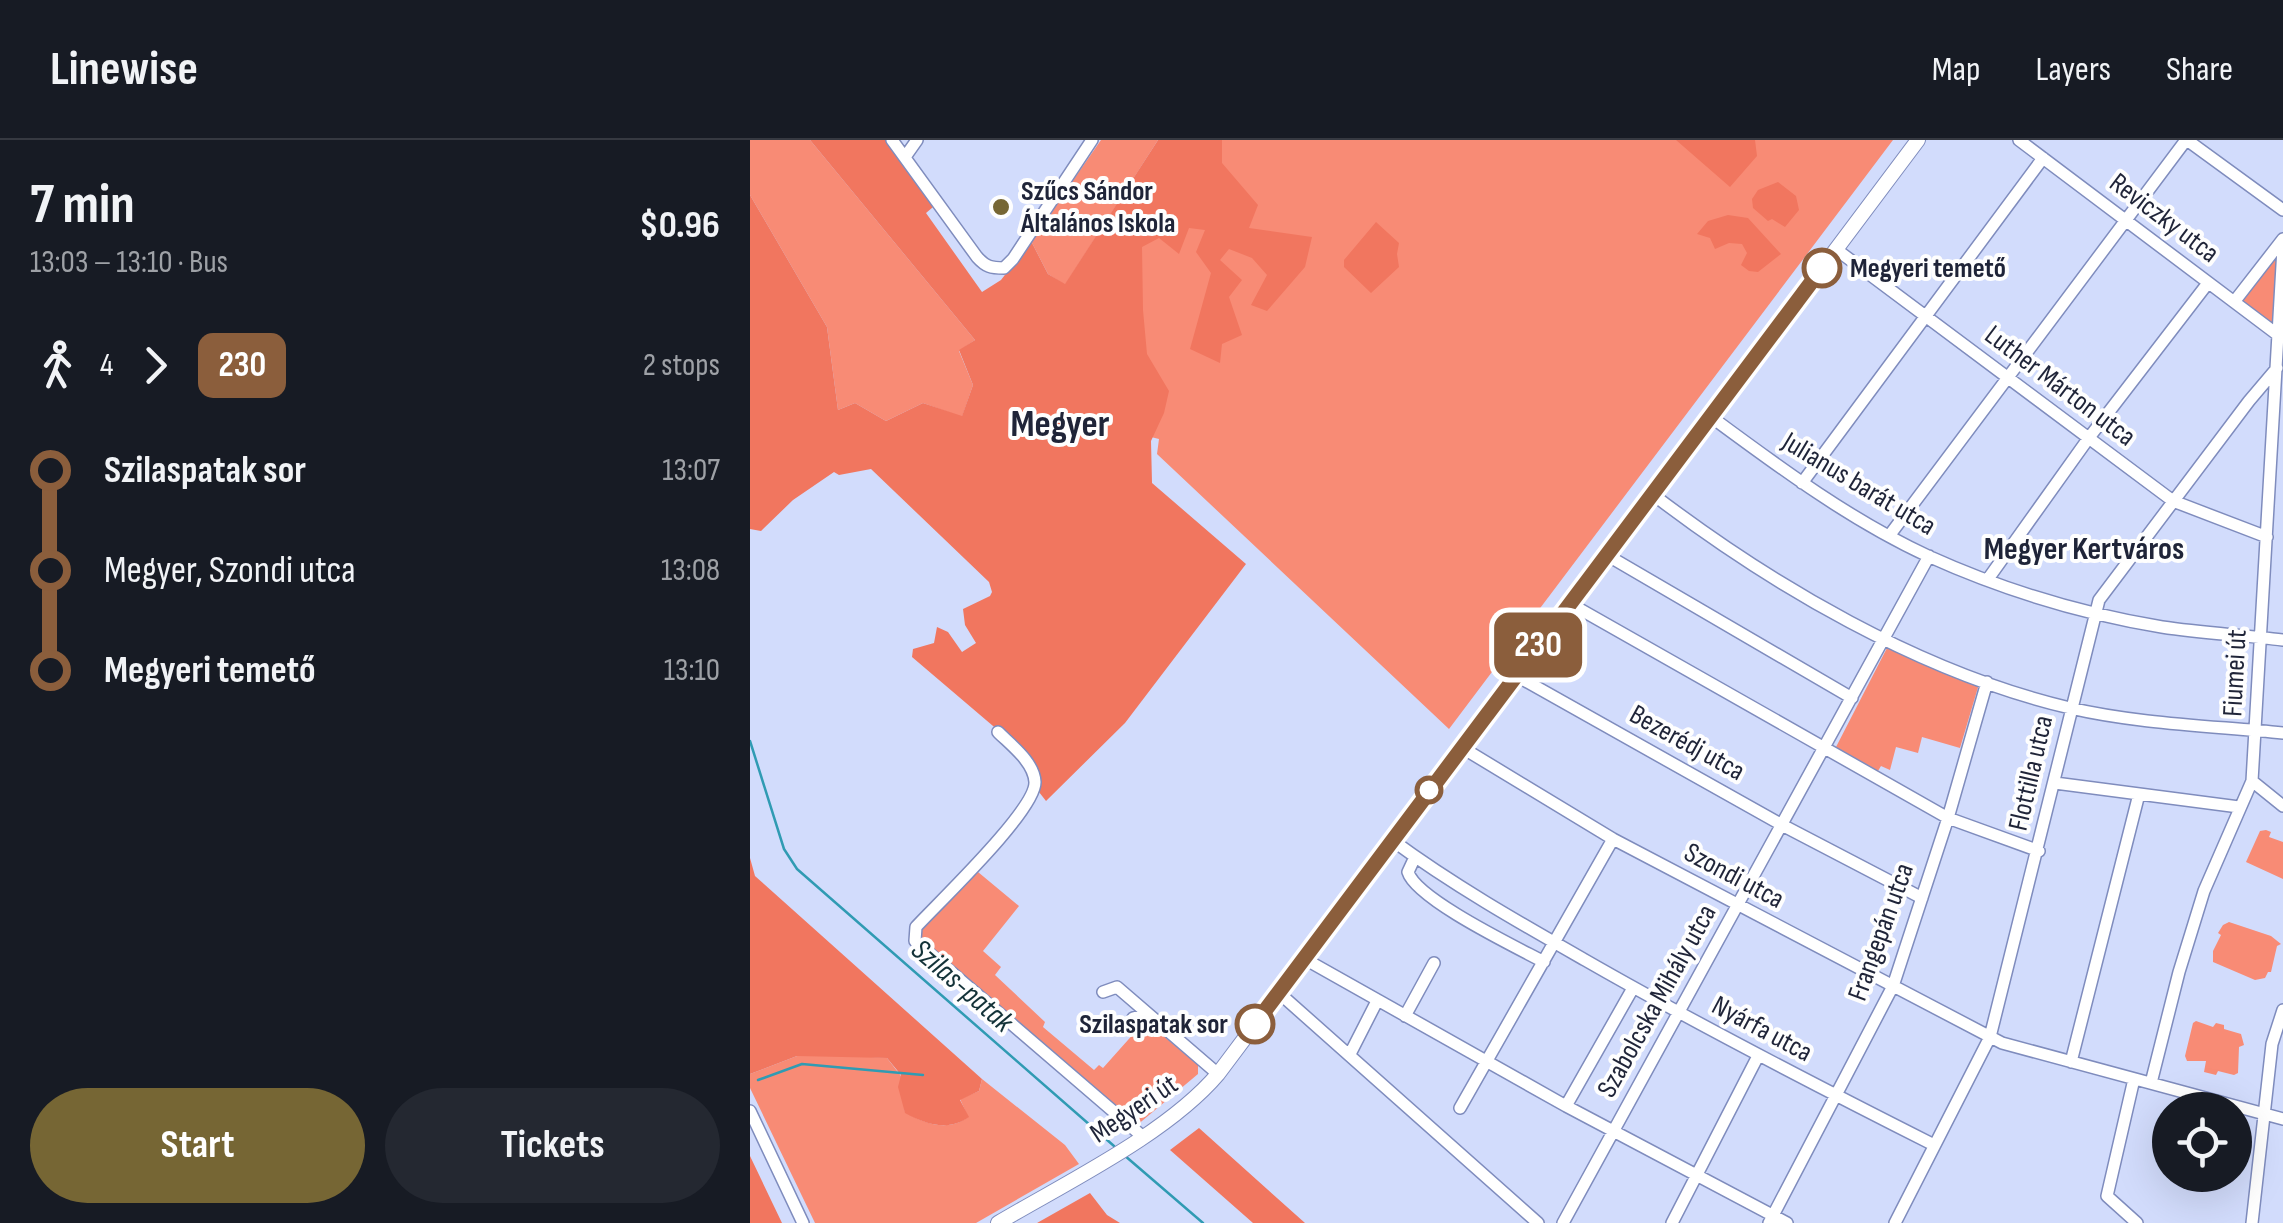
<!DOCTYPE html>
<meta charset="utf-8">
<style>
:root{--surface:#171b24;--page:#242831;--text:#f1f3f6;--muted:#9ea1a6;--line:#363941;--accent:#766634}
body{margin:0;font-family:"Sofia Sans Condensed",sans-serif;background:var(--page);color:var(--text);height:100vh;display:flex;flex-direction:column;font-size:38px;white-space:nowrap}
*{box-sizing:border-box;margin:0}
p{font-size:32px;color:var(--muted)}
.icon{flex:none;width:55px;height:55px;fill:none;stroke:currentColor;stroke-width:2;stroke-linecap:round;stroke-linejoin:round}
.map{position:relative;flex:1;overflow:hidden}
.sheet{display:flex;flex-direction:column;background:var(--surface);width:750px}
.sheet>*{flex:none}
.badge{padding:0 20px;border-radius:15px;font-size:35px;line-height:65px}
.buttons{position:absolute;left:1402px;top:952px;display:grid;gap:20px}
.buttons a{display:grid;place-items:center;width:100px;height:100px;border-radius:50%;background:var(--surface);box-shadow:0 10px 40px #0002;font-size:50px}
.map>.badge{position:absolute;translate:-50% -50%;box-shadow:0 0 0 5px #fff}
.legs{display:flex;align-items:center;gap:15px;height:110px;padding:0 30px;font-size:32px}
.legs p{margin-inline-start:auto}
.headline{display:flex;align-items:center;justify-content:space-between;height:170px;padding:0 30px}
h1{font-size:55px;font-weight:700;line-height:75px}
.action{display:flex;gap:20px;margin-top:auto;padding:20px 30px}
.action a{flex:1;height:115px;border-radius:60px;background:var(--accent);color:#fff;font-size:40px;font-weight:700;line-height:115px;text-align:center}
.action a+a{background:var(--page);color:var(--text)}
ul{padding:0 30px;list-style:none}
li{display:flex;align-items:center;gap:35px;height:100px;font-size:38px}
li i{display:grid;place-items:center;width:15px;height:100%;margin:0 12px;background:currentColor}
li i::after{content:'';width:25px;height:25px;margin:-12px;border:8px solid;border-radius:50%;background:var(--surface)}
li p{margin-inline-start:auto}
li:first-child i{background:linear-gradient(#0000 50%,currentColor 0)}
li:last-child i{background:linear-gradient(currentColor 50%,#0000 0)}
header{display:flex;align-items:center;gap:60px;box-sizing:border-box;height:140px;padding:0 50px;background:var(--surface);border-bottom:2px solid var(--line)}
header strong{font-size:48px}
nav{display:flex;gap:55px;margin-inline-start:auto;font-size:35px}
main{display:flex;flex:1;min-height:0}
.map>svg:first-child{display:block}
.green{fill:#f88b75}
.forest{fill:#f1765f}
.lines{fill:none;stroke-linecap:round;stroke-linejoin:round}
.stream{stroke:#309bb3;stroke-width:2.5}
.minor-casing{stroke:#7f8cbd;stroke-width:14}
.major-casing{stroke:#7f8cbd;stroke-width:16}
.minor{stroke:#fff;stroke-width:11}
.major{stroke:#fff;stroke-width:14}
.line-1-casing{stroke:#fff;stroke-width:22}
.line-1{stroke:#8b5e3c;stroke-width:15}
.poi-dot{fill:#766634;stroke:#fefefe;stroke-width:4}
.stop-1-dot{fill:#fff;stroke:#8b5e3c;stroke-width:5}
.labels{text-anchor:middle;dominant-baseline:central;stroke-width:8;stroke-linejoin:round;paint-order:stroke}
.poi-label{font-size:28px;font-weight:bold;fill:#1f2438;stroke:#fefefe;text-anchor:start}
.street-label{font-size:28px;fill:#1f2438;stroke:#fefefe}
.stop-label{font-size:28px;font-weight:bold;fill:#1f2438;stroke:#fefefe;text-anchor:start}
.water-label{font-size:30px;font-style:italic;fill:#133238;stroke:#fefefe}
.quarter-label{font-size:32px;font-weight:bold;fill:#1f2438;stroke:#fefefe}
.district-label{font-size:38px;font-weight:bold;fill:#1f2438;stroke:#fefefe}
</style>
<header>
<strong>Linewise</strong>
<nav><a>Map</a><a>Layers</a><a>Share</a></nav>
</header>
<main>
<section class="sheet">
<div class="headline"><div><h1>7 min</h1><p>13:03 – 13:10 · Bus</p></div><b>$0.96</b></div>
<div class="legs"><svg class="icon" aria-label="walk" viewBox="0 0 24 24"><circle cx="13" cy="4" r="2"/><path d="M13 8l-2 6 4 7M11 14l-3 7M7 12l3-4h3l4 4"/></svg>4<svg class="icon" aria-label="forward" viewBox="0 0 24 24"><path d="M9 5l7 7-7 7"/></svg><b class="badge" style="background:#8b5e3c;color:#fff">230</b><p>2 stops</p></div>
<ul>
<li><i style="color:#8b5e3c"></i><b>Szilaspatak sor</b><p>13:07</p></li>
<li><i style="color:#8b5e3c"></i><span>Megyer, Szondi utca</span><p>13:08</p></li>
<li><i style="color:#8b5e3c"></i><b>Megyeri temető</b><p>13:10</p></li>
</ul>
<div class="action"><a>Start</a><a>Tickets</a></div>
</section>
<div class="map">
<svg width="1533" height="1083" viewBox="0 0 1533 1083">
<rect width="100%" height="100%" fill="#d2dcfc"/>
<path class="green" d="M 0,0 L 60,0 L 225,200 L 209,211 L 223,245 L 212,277 L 173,263 L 136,281 L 105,263 L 88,270 L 77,187 L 0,55 Z
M 351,0 L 408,0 L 315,145 L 298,134 L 281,101 Z
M 459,0 L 1143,0 L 699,589 L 407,314 L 409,299 L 397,296 L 371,123 Z
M 1522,113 L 1532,114 L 1528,195 L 1484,162 Z
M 1137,508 L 1229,544 L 1210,608 L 1172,597 L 1168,613 L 1146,607 L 1140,630 L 1131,626 L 1128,631 L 1086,607 Z
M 1516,690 L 1521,692 L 1519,697 L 1533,702 L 1533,739 L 1496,722 L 1510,691 Z
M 228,732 L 269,766 L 233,811 L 251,827 L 245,835 L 295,882 L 293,887 L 344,930 L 349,925 L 353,928 L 386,891 L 384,888 L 389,883 L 397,882 L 448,925 L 448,934 L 386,986 L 170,801 L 170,790 Z
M 1479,782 L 1521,796 L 1531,804 L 1527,806 L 1521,832 L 1518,832 L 1515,838 L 1505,840 L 1463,822 L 1463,811 L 1471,795 L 1468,793 L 1473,785 Z
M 1446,881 L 1463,887 L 1466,883 L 1474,885 L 1474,889 L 1491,894 L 1494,905 L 1489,907 L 1488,933 L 1484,935 L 1468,931 L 1466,935 L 1454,932 L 1456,921 L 1437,921 L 1435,916 L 1443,883 Z
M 90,915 L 137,918 L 151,936 L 155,972 C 175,984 198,992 218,977 L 210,959 L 229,951 L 232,939 L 315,1005 L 329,1024 L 226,1083 L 65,1083 L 0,948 L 0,934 L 47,916 Z"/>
<path class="forest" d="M 60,0 L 148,0 L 189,62 L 176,73 L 232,152 L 251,140 L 281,101 L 298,134 L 315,144 L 408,0 L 472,0 L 472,23 L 508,65 L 499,88 L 562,97 L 555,127 L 517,171 L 501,165 L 517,135 L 502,118 L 479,109 L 470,120 L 492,140 L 479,157 L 492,195 L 472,204 L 470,223 L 440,209 L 461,133 L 446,112 L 455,90 L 439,88 L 429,114 L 409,98 L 392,107 L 393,170 L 397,214 L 419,251 L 414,273 L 401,301 L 402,343 L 496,424 L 375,583 L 296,661 L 289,652 L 289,637 L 269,608 L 162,517 L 163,509 L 184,503 L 187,487 L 198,492 L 212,512 L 226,503 L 215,485 L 213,469 L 240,456 L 242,452 L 239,442 L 121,329 L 89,335 L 84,332 L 43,360 L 11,391 L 0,389 L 0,55 L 77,187 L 88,270 L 105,263 L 136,281 L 173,263 L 212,276 L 223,245 L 209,210 L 225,200 Z
M 926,0 L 1005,0 L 1007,16 L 980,47 Z
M 1028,42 L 1046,56 L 1049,70 L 1035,87 L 1022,79 L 1018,81 L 1003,68 L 1002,59 L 1008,50 Z
M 978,75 L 998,78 L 1031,114 L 1008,132 L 999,131 L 991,125 L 997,113 L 992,104 L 979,103 L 965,109 L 960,98 L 947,94 L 958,81 Z
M 626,82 L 649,103 L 647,114 L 649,127 L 621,153 L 594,127 L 594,120 Z
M 0,718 L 5,736 L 232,939 L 229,951 L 210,960 L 219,977 C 198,992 175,984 155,973 L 148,947 L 151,935 L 137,918 L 47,916 L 0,934 Z
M 449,988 L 555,1083 L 503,1083 L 420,1010 Z
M 0,1016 L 32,1083 L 0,1083 Z
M 340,1053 L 357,1075 L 370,1083 L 287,1083 Z"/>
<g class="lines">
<path class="stream" d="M 0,601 L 34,709 L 47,729 L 364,1006
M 8,940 L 52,924 L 173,935
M 374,1015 L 453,1083"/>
<g class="minor-casing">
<path id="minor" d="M 142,0 L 227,117 C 236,127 241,128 254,128 L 263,119 L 342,0
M 1269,0 L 1528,195
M 1437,0 L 1533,70
M 155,17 L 167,0
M 1087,110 L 1423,361 L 1517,397
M 1484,162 L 1533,99
M 960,276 C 1029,327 1100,380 1178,416 C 1251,449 1333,474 1412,487 C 1452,493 1493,495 1533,500
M 1052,343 L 1293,18
M 901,353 C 1021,445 1171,533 1320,568 C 1389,584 1463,586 1533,593
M 1139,396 L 1436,0
M 855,414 L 1102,558
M 1238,439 L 1338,299 L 1458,143
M 819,463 L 1198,678 L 1289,711
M 765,535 L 1032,685 L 1172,758
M 248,592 C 261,605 284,622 285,642 C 286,670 189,762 166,787 L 165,801 L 392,996
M 711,607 L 863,699 L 1252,903 L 1533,979
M 1502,641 L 1533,666
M 1305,643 L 1489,667
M 642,700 C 703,745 770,783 835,820 C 950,886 1067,946 1184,1005
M 665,717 L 658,732 C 666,759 766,807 794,822
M 553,818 L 816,966 L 1037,1083
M 353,852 L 367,847 L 468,934
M 528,852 L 788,1083
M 655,876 L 684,823
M 383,878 L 398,874
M 600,914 L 627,861
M 1321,922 L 1389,654
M 1384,939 L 1357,1056 L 1387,1083
M 1401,943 L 1429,832 L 1454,751 L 1502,641 L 1533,108
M 816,966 L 883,848
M 710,968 L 863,699
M 0,971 L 53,1083
M 813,1083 L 1179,416
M 922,1083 L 1008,916
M 1019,1083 L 1143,846 L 1198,678 L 1237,542
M 1145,1083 L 1240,897 L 1349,460 L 1499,261 L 1527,228
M 1502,1083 L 1522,904 L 1533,870"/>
</g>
<g class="major-casing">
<path id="major" d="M 248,1083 C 317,1042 417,994 468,934 L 1168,0"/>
</g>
<use href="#minor" class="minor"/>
<use href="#major" class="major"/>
</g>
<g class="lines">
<g class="line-1-casing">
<path id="line-1" d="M 505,884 L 1072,128"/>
</g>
<use href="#line-1" class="line-1"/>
</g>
<circle class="poi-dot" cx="251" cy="67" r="10"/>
<g class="stop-1-dot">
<circle cx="1072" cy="128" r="18"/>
<circle cx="679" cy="650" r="12"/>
<circle cx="505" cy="884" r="18"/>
</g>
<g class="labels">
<g class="poi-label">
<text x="271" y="51">Szűcs Sándor<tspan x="271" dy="32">Általános Iskola</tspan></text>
</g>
<g class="street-label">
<text transform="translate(1414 78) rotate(37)">Reviczky utca</text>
<text transform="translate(1310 246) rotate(37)">Luther Márton utca</text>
<text transform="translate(1109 344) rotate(31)">Julianus barát utca</text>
<text transform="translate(1485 533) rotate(-87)">Fiumei út</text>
<text transform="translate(937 603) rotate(29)">Bezerédj utca</text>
<text transform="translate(1281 633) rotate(-77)">Flottilla utca</text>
<text transform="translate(984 736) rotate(28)">Szondi utca</text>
<text transform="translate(1131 792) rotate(-70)">Frangepán utca</text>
<text transform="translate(907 861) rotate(-61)">Szabolcska Mihály utca</text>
<text transform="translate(1012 889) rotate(28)">Nyárfa utca</text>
<text transform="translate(384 969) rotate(-34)">Megyeri út</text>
</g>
<g class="stop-label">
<text x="1100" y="128">Megyeri temető</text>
<text x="478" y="884" text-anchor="end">Szilaspatak sor</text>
</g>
<g class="water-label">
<text transform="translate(212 846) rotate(41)">Szilas-patak</text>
</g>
<g class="quarter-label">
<text x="1334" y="409">Megyer Kertváros</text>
</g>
<g class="district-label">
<text x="310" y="284">Megyer</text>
</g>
</g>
</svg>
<div class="buttons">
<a><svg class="icon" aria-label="locate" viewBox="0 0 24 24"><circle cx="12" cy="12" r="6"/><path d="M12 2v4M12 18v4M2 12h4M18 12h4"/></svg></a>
</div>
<b class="badge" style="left:788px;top:505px;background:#8b5e3c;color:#fff">230</b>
</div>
</main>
